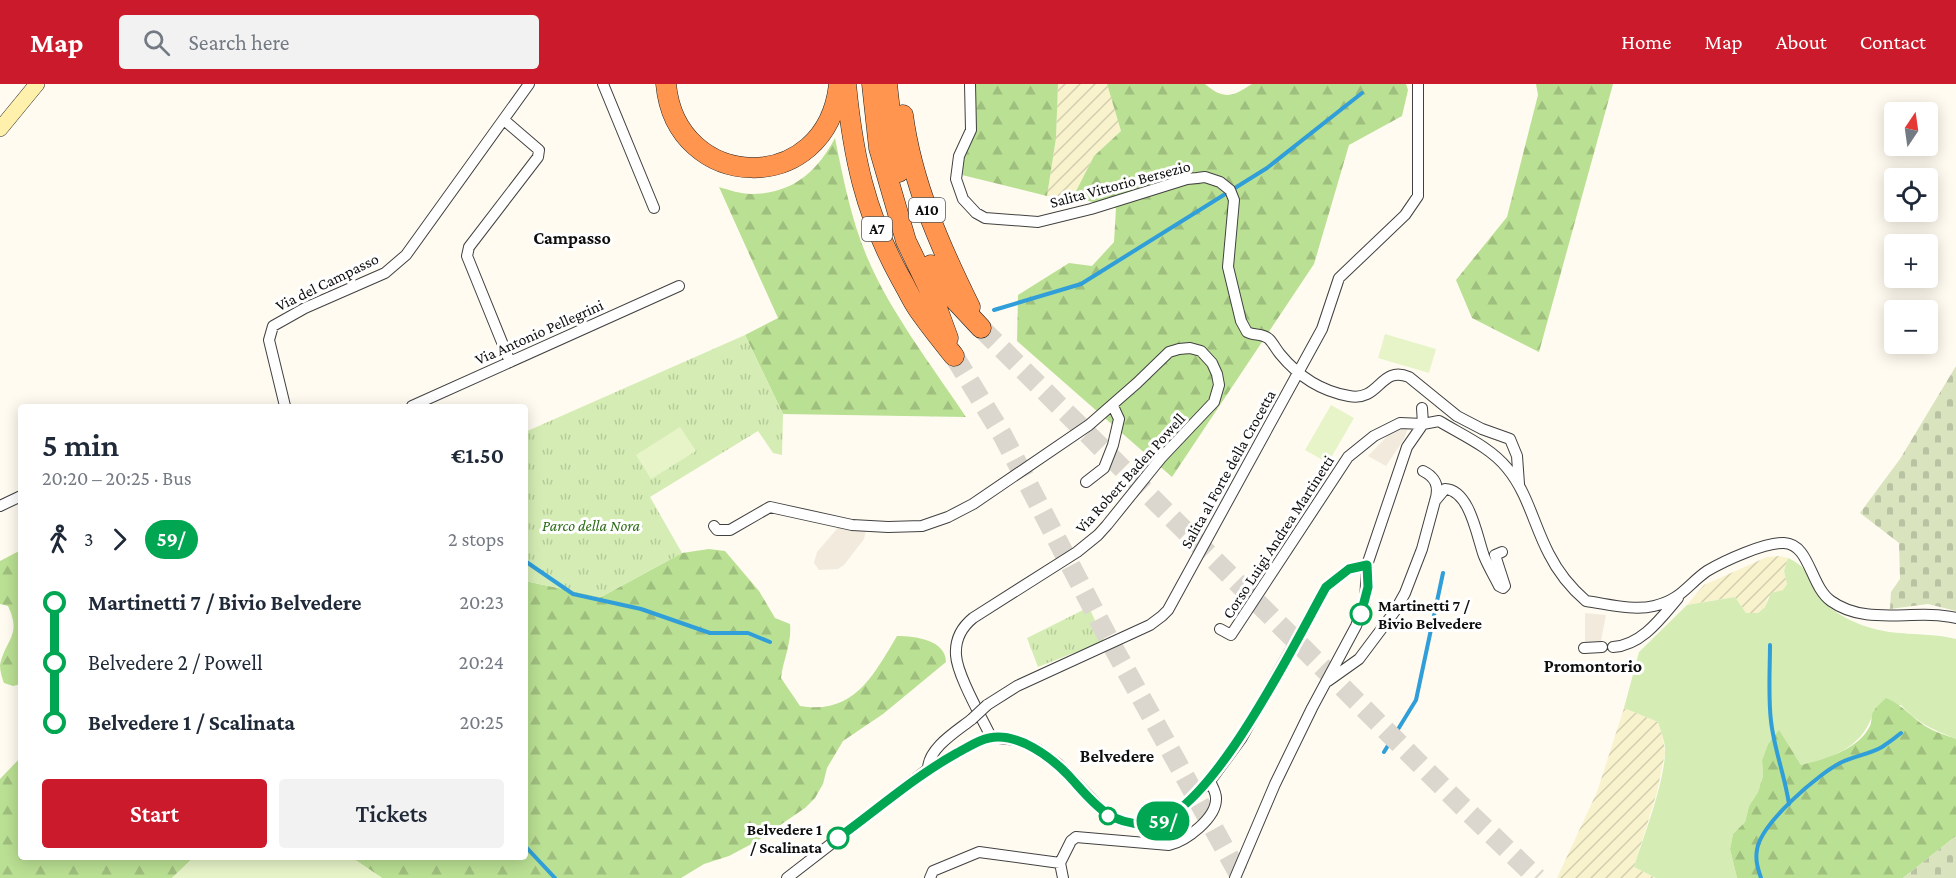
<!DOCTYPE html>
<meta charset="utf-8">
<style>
:root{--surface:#fff;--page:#f2f2f3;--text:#1f2937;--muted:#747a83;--accent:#cb1a2b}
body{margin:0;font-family:"Crimson Pro",serif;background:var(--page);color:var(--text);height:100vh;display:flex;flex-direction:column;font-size:22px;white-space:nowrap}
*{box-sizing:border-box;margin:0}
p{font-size:20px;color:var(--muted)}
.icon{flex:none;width:33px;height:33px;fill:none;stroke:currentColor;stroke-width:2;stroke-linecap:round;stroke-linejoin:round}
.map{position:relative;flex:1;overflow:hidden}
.panel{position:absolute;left:18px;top:320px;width:510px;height:456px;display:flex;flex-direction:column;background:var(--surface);border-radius:6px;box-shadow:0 3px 15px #0003}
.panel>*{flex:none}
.badge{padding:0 12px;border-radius:20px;font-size:21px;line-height:39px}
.needle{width:39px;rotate:13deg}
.controls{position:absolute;left:1884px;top:18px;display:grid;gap:12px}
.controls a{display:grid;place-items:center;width:54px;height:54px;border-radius:6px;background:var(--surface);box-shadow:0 3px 15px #0003;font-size:30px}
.map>.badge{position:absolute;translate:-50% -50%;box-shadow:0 0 0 3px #fff}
.legs{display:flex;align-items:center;gap:9px;height:66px;padding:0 24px;font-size:20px}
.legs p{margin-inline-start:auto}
.overview{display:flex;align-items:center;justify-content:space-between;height:102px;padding:0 24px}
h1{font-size:33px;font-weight:600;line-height:45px}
.cta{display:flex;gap:12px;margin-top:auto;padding:12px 24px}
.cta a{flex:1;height:69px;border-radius:6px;background:var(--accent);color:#fff;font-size:24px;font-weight:600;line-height:69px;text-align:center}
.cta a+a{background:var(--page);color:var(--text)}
ul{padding:0 24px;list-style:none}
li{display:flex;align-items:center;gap:21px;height:60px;font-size:22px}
li i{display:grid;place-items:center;width:9px;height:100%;margin:0 8px;background:currentColor}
li i::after{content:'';width:15px;height:15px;margin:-8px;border:4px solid;border-radius:50%;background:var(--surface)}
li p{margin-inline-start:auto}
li:first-child i{background:linear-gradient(#0000 50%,currentColor 0)}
li:last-child i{background:linear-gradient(currentColor 50%,#0000 0)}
header{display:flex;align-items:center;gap:36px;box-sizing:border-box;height:84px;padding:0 30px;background:var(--accent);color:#fff}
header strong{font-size:28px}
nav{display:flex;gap:33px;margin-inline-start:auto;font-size:21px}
.search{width:420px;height:54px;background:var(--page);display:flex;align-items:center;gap:15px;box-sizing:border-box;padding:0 21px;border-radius:6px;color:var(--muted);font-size:22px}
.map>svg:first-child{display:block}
.farmland{fill:url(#farmland-furrows)}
.grass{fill:#d5edb5}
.forest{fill:url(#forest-firs)}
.cemetery{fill:url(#cemetery-stones)}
.park{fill:url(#park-tufts)}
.pitch{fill:#e7f4c8}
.plaza{fill:#f1eadd}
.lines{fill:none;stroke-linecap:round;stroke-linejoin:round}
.stream{stroke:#309ed9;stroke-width:4}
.highway-tunnel{stroke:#dbd7ce;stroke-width:20;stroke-dasharray:20 10;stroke-linecap:butt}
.street-casing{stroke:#414141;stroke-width:12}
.secondary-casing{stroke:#303030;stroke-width:16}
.highway-casing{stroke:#1f1f1f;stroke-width:21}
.street{stroke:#fff;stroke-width:10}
.secondary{stroke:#fff1ab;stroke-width:15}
.highway{stroke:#ff954e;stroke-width:20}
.street-bridge-casing{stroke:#414141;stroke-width:12;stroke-linecap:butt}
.street-bridge{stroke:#fff;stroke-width:10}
.line-1-casing{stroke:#fff;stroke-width:14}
.line-1{stroke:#00a651;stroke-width:9}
.stop-1-dot{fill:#fff;stroke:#00a651;stroke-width:3}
.labels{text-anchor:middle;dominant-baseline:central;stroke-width:6;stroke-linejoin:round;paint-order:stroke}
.shield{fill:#fff;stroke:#565656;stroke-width:1.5}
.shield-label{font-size:15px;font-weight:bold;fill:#0e0e0e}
.street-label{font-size:16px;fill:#0e0e0e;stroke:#fff}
.park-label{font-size:16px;font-style:italic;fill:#2e6c18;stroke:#fff}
.stop-label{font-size:16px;font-weight:bold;fill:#0e0e0e;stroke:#fff;text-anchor:start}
.neighbourhood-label{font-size:18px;font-weight:bold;fill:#0e0e0e;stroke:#fff}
</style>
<header>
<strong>Map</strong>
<div class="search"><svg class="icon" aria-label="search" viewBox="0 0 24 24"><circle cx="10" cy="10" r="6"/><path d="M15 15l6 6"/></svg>Search here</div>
<nav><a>Home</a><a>Map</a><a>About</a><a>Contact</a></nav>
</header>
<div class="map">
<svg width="1956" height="794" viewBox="0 0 1956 794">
<defs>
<pattern id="farmland-furrows" width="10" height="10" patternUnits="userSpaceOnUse" patternTransform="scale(1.5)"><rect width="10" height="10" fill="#f8f2cd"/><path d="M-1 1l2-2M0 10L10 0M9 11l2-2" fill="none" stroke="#d3ceaf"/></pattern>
<pattern id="forest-firs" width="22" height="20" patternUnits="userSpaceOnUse" patternTransform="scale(1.5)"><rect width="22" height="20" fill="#bae093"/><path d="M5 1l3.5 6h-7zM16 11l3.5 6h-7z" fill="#9fbf7e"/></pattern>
<pattern id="cemetery-stones" width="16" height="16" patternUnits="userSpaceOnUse" patternTransform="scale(1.5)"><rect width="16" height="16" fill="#d9e4be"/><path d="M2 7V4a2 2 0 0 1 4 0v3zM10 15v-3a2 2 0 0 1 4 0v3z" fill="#b9c2a2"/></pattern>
<pattern id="park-tufts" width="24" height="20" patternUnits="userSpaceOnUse" patternTransform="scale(1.5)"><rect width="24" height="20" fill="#d5edb5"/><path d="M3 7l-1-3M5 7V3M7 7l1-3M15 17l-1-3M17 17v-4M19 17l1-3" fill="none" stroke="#b6ca9a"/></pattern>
</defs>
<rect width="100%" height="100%" fill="#fffbf0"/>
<path class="farmland" d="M 1058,0 L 1107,0 L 1121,47 L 1094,72 L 1073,113 L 1047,112 L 1056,54 Z
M 1779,472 L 1788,474 L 1784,487 L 1787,500 L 1783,506 L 1768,513 L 1765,523 L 1758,529 L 1746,529 L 1735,513 L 1687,521 L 1704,501 L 1767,473 Z
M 1624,624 L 1658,638 L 1663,653 L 1665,669 L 1657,708 L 1634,783 L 1656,794 L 1557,794 L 1597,708 Z"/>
<path class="grass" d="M 1788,474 C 1817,487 1809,506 1828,522 C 1847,538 1876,548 1901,549 C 1920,551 1937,550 1956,555 L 1956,655 C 1932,645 1919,640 1901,621 L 1874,626 C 1864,663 1835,673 1801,681 L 1779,647 L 1768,660 L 1762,676 L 1763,692 L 1758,708 L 1749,722 L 1745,738 L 1733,750 L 1730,765 L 1737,794 L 1656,794 L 1634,783 C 1644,751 1663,703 1665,670 C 1666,659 1661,648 1658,638 L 1624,624 L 1639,568 L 1687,521 L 1735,513 L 1746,529 L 1758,529 L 1765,523 L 1771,509 L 1783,506 L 1787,500 L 1784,487 Z"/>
<path class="forest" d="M 974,0 L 1058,0 L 1056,54 L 1047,112 L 962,91 Z
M 1107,0 L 1205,0 C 1225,17 1233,12 1252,0 L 1406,0 L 1408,6 L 1402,32 L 1349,61 L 1314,180 L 1172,393 L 1017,257 L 1018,211 L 1069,179 L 1092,182 L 1114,158 L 1116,124 L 1073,113 L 1094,72 L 1121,47 Z
M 1536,0 L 1613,0 L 1539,268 L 1472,234 L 1456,196 L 1507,133 L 1538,11 Z
M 835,54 C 843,94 851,135 867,173 C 890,228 933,283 966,333 L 783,330 L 745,251 L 778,234 L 719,103 C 729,106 741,110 751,110 C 792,110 817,88 835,54 Z
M 709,465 L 725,467 L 759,507 L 775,534 L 790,540 C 792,559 783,576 781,594 L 800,622 C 854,631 873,592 897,552 C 915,552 946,556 946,578 L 883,630 L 843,657 L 827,684 L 823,700 L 815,714 L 805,724 L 757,757 L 729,772 L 704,780 L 681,794 L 382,794 L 351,773 L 525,772 L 525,497 L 601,513 L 682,469 Z
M 21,466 L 21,600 L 13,602 L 4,599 C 2,594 0,587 0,581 C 6,554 22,552 8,522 L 0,520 L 0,477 Z
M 1886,614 C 1904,622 1910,632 1925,642 C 1934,648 1946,651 1956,655 L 1956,752 L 1903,794 L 1737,794 L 1730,765 L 1733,750 L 1745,738 L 1749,722 L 1758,708 L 1763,692 L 1762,676 L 1768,660 L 1779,646 L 1801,681 C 1825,675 1858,666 1870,642 C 1872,638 1871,632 1873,628 C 1876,623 1882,618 1886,614 Z
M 21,673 L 21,772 L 194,773 L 172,794 L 0,794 L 0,695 Z"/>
<path class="cemetery" d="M 1956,282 L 1956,527 L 1928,520 L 1890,525 L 1891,508 L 1900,495 L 1899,459 L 1860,429 L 1900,375 Z
M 1956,752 L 1956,794 L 1903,794 Z"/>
<path class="park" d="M 745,251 L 783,330 L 782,371 L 773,369 L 758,347 L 650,413 L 682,469 L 601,513 L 525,497 L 525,348 Z
M 1089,523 L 1104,557 L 1038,583 L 1027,554 Z"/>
<path class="pitch" d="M 1385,250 L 1436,265 L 1429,289 L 1378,274 Z
M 1331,321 L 1354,334 L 1328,379 L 1305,366 Z
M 680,343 L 696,367 L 651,395 L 636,371 Z
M 194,773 L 351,773 L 382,794 L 172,794 Z"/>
<path class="plaza" d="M 1400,339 L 1410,339 L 1404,355 L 1386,382 L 1368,372 Z
M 842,439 L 867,442 L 864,455 L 844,481 L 838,485 L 819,486 L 814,479 L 817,468 Z
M 1585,529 L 1606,531 L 1600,562 L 1585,561 Z"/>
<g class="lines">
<path class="stream" d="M 994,226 L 1081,200 L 1267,84 L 1362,9
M 525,477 L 573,510 L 641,525 L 710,549 L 748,549 L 770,558
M 1770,561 C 1770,585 1768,612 1771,637 C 1774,665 1785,692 1789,720
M 1384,668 L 1416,616 L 1443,489
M 525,762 L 555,794
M 1761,794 C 1758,785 1755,776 1757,766 C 1760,740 1819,689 1842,678 C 1855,672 1870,670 1882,663 C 1888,659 1895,654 1901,649"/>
<path class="highway-tunnel" d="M 981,244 L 1460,720 L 1537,794
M 954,272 L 1003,352 L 1113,563 L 1241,794"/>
<g class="street-casing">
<path id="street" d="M 603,0 L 654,124
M 970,0 L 971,46 L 959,72 L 956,95 L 963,115 L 976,129 L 985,134 L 1038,138 L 1091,125 L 1187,95 L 1197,94 L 1205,93 L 1220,98 L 1230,106 L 1234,116 L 1228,183 L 1241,237 L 1247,248 C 1254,252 1262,249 1269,255 C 1273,259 1276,265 1280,270 C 1298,292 1320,307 1349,312 C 1380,318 1380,281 1409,293 L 1457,332 L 1482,345 L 1510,355 L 1517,372 L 1519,400
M 504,36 L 539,66 L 538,73 L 469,163 L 467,172 L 510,278
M 285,322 L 269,256 L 273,242 L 305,224 L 385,189 L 406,171 L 529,0
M 412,322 L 679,202
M 1423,387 C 1435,393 1440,402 1435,417
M 1086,398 L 1104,384 L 1113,361 L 1119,335 L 1113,322
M 0,422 L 21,412
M 714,442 L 717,446 L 730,446 L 770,423 L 852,441 L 888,443 L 922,442 L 948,433 L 973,420 L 1089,341 L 1137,299 L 1169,268 L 1179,265 L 1190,264 L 1201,267 L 1212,279 L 1217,290 L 1219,301 L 1214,318 L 1161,374 L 1107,441 L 1098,451 L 1077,468 L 973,534 C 962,543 955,556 956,571 C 957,591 982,634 991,653
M 1220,545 L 1231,551 L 1348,373 L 1374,352 L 1400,339 L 1423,340 L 1422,324
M 1613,563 C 1642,561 1661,534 1678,514
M 1584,564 L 1602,563
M 1328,597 L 1359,575 L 1395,527 L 1405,509 L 1422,465 L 1435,417 L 1445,405 C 1470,406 1477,453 1484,472 C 1488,482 1494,492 1499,502 L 1503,504 L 1505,502 L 1495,471 L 1502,468
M 987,621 L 1017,602 L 1150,541 L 1162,532 L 1168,526 L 1322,245 L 1339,194 L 1405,131 L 1418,112 L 1418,0
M 928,685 C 928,664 957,647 972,635
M 1060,779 L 1063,794
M 787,794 L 928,685 L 977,658 L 991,653 L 1016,656 L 1037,665 L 1058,680 L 1108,732 L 1124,738 L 1148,741 L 1171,733 L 1210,697 L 1241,655 L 1326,503 L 1349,485 L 1367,481
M 930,794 L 933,787 L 979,768 L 1060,779 L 1071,757 L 1076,753 L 1169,761 C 1186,757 1217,734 1216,714 C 1216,708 1212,702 1210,697
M 1235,794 L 1275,700 L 1312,624 L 1356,542 L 1365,518 L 1367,481 L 1407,363 L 1423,340 L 1439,337 C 1462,351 1490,363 1507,384 C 1528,409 1534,442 1549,470 C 1558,488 1571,504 1586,517 C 1608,520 1633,527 1654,522 C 1681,516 1687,501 1707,487 C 1724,477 1765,458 1784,459 C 1810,460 1810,502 1831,517 C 1867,543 1915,524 1956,534"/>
</g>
<g class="secondary-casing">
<path id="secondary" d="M 0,45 L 37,0"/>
</g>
<g class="highway-casing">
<path id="highway" d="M 666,0 C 676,109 827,114 839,0
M 846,0 C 853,72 865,129 900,193 C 906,203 911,215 918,225 C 929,241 942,257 954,272
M 872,0 L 879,64 L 906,157 L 933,213 L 948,254
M 887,0 L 894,63 L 899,88
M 903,31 C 912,99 940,162 970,223
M 931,181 L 940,200 L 981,244"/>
</g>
<use href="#street" class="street"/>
<use href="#secondary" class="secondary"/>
<use href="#highway" class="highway"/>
<g class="street-bridge-casing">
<path id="street-bridge" d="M 972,635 L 987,621"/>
</g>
<use href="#street-bridge" class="street-bridge"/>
</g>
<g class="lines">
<g class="line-1-casing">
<path id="line-1" d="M 838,754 C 878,725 914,693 957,669 C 967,664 978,656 989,654 C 1018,648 1051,673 1069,692 C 1092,717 1108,741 1146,740 C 1208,739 1297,554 1326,503 L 1349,485 L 1367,481 L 1368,503 L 1361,530"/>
</g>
<use href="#line-1" class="line-1"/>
</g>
<g class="stop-1-dot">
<circle cx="1361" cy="530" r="10"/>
<circle cx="1108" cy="732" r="8"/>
<circle cx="838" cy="754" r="10"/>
</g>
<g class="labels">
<g class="shield">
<rect x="909" y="114" width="36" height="24" rx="4.5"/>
<rect x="862" y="133" width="30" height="24" rx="4.5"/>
</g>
<g class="shield-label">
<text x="927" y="126">A10</text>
<text x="877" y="145">A7</text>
</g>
<g class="street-label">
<text transform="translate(1120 100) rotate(-15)">Salita Vittorio Bersezio</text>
<text transform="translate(327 198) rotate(-26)">Via del Campasso</text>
<text transform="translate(539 248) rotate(-24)">Via Antonio Pellegrini</text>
<text transform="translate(1228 385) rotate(-61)">Salita al Forte della Crocetta</text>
<text transform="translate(1130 389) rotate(-48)">Via Robert Baden Powell</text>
<text transform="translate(1278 453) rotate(-57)">Corso Luigi Andrea Martinetti</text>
</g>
<g class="park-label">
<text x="591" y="441">Parco della Nora</text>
</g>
<g class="stop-label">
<text x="1378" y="521">Martinetti 7 /<tspan x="1378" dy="18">Bivio Belvedere</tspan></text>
<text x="822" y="745" text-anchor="end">Belvedere 1<tspan x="822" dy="18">/ Scalinata</tspan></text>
</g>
<g class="neighbourhood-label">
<text x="572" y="154">Campasso</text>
<text x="1593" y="582">Promontorio</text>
<text x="1117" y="672">Belvedere</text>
</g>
</g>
</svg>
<div class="controls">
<a><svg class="needle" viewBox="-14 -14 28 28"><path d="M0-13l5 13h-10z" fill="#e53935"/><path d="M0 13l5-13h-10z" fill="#747a83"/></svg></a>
<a><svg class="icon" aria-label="locate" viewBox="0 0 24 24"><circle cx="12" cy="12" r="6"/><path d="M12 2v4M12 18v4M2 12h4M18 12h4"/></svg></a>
<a>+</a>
<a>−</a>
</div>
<b class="badge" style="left:1163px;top:737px;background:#00a651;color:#fff">59/</b>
<section class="panel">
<div class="overview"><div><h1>5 min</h1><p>20:20 – 20:25 · Bus</p></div><b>€1.50</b></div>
<div class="legs"><svg class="icon" aria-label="walk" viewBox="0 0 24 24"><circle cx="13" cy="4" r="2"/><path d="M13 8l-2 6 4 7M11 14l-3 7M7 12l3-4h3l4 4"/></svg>3<svg class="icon" aria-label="forward" viewBox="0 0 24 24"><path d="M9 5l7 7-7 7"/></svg><b class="badge" style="background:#00a651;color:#fff">59/</b><p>2 stops</p></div>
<ul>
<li><i style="color:#00a651"></i><b>Martinetti 7 / Bivio Belvedere</b><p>20:23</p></li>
<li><i style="color:#00a651"></i><span>Belvedere 2 / Powell</span><p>20:24</p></li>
<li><i style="color:#00a651"></i><b>Belvedere 1 / Scalinata</b><p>20:25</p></li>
</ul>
<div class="cta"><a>Start</a><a>Tickets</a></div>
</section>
</div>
